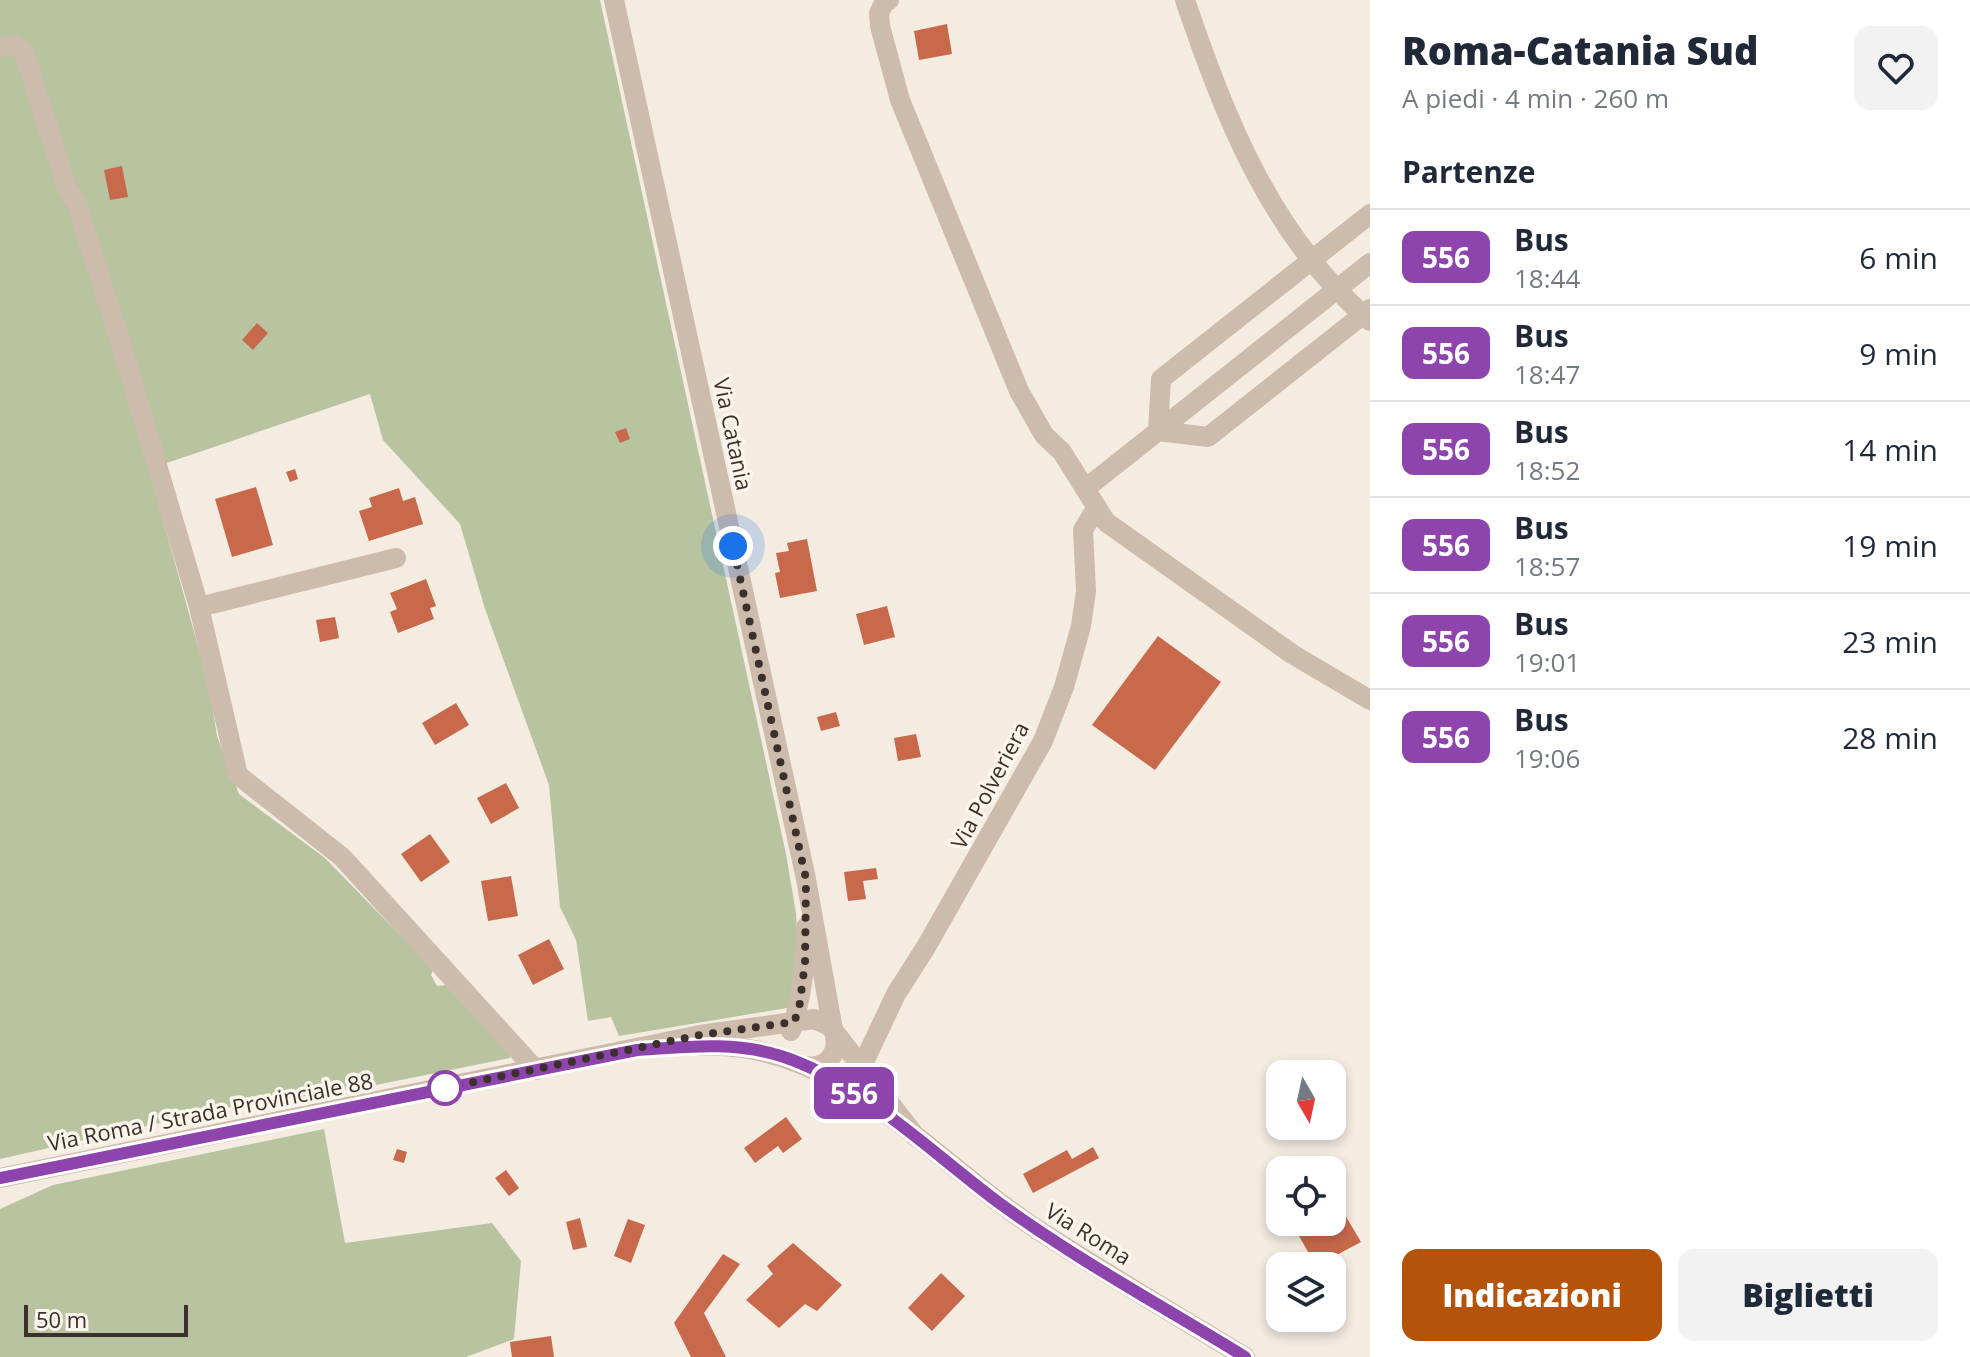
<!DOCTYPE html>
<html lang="it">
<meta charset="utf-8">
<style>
:root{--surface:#fff;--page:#f2f2f3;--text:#1f2937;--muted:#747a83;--line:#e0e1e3;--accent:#b45309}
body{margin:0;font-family:"Open Sans",sans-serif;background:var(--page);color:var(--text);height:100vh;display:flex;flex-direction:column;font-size:30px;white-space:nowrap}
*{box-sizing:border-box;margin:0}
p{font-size:26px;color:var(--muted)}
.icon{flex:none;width:44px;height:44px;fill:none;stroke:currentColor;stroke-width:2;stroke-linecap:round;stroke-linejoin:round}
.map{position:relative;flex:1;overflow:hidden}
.details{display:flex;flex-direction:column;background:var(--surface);width:600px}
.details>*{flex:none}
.badge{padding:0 16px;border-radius:12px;font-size:28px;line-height:52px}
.needle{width:52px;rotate:171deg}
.controls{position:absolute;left:1266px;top:1060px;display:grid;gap:16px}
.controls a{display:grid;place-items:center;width:80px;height:80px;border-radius:16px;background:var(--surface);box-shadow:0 4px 12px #0003;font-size:40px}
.scale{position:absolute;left:24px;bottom:20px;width:164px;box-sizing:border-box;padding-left:8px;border:4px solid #3b302b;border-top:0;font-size:22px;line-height:28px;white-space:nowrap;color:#3b302b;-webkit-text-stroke:6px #fbf5ee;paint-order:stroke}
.you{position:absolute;width:40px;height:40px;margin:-20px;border:6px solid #fff;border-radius:50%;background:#1a73e8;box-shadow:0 0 0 12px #1a73e833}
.map>.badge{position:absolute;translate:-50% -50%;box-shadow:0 0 0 4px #fff}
h2{padding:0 32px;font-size:30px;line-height:72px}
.round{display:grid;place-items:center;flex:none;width:84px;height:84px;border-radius:16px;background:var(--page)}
.head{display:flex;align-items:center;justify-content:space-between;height:136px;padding:0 32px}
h1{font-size:38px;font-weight:800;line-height:60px}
.button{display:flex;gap:16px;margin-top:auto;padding:16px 32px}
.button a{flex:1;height:92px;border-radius:16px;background:var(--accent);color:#fff;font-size:32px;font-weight:800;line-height:92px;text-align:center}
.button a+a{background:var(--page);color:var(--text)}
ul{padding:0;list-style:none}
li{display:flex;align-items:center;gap:24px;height:96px;padding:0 32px;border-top:2px solid var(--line)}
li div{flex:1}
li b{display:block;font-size:30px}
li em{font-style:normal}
li .badge{min-width:88px;font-weight:700;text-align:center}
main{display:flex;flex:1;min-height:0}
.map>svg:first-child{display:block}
.green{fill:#b8c4a0}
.building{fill:#c8694b}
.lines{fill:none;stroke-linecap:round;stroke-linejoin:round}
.minor{stroke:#cdbbac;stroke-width:20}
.line-casing{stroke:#fff;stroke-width:18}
.line{stroke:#8e44ad;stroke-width:12}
.walk{stroke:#3b302b;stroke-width:8;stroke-dasharray:0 14.4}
.stop-dot{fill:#fff;stroke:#8e44ad;stroke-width:4}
.labels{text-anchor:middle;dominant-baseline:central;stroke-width:7;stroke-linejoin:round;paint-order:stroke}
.street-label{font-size:22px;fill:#3b302b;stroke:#fbf5ee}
</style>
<main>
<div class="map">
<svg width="1370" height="1357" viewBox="0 0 1370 1357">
<rect width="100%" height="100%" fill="#f4ebe1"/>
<path class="green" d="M 0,0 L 600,0 L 786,854 L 796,913 L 798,958 L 792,1003 L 787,1008 L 619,1036 L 611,1017 L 588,1021 L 576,940 L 560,907 L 549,785 L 485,609 L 460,524 L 383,440 L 370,394 L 149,469 L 209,686 L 217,736 L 239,794 L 325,858 L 433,969 L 431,975 L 437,986 L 446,985 L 510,1051 L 510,1058 L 366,1087 L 244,1104 L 0,1159 Z
M 324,1129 L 345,1243 L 492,1223 L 521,1261 L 514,1339 L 466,1357 L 0,1357 L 0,1209 L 53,1185 Z"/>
<path class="building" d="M 947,24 L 952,54 L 919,60 L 914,31 Z
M 122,166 L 128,197 L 110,200 L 104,170 Z
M 257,323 L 268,333 L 253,350 L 242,340 Z
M 626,428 L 630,439 L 620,443 L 615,432 Z
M 295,469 L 298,479 L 290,482 L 286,472 Z
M 256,487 L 273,545 L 232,557 L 215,499 Z
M 399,488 L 403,501 L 415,497 L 423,524 L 369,541 L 359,511 L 372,507 L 369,498 Z
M 807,539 L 817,591 L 780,598 L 775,573 L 780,572 L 776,553 L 789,551 L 787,543 Z
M 426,579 L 436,606 L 430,608 L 434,619 L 398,633 L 390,612 L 397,609 L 390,593 Z
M 887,606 L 895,637 L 864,645 L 856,614 Z
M 335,617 L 339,638 L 320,642 L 316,620 Z
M 1158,636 L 1221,682 L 1155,770 L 1092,725 Z
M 456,703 L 469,725 L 435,745 L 422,723 Z
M 836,712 L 840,726 L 821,731 L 817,717 Z
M 916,734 L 921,757 L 898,761 L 894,738 Z
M 506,783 L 519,808 L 491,824 L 477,798 Z
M 430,834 L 450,862 L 421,882 L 401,854 Z
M 876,868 L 878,879 L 863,881 L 866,899 L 848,901 L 844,872 Z
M 511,876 L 518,916 L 488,921 L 481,881 Z
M 549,939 L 564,969 L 533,985 L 518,955 Z
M 786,1117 L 802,1139 L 783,1153 L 778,1146 L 755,1163 L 744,1148 Z
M 1093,1147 L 1099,1158 L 1033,1193 L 1023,1174 L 1067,1150 L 1072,1159 Z
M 397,1149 L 407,1152 L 404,1163 L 393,1160 Z
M 506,1170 L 519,1188 L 509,1196 L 495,1178 Z
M 1345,1215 L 1361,1242 L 1316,1266 L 1299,1236 Z
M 580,1218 L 587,1247 L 573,1250 L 566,1222 Z
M 628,1219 L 645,1225 L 631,1263 L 614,1256 Z
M 793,1243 L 842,1285 L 817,1311 L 805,1304 L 779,1328 L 746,1300 L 773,1274 L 767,1266 Z
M 723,1254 L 740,1264 L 704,1313 L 726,1357 L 691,1357 L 674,1323 Z
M 941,1273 L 965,1296 L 932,1331 L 908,1308 Z
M 551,1336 L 554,1357 L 512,1357 L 510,1342 Z"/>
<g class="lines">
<path class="minor" d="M 614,0 L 806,879 L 833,1030
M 889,0 L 884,3 L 879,13 L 880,26 L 900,100 L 1019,391 L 1044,435 L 1062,452 L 1106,522 L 1292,654 L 1370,700
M 1185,0 C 1226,120 1271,236 1370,321
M 0,47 L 14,45 L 24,52 L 67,188 L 77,204 L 128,367 L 199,607 L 238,775 L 342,857 L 536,1070
M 1370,214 L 1161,379 L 1158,431 L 1208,437 L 1370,309
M 1085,489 L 1370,263
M 199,607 L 396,558
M 791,1031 C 802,997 806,963 806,927
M 701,1046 C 837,1039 933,1162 1038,1230 C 1106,1274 1176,1315 1245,1357
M 802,1065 C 823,1071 839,1057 835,1036
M 862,1066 L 896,994 L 926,947 L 1043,741 L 1064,687 L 1081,626 L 1086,591 L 1083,530 L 1097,507
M 0,1178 L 700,1035 L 814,1019 L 828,1025 L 833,1030 L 916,1137"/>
</g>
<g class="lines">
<g class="line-casing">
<path id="line" d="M 0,1178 L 637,1050 C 685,1047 734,1041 781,1056 C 862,1082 935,1156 1002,1205 C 1079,1261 1164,1307 1245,1357"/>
</g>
<use href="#line" class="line"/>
<path class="walk" d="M 445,1088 L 700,1035 L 794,1022 L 799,1009 L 805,963 L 806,879 L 733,546"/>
</g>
<circle class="stop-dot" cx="445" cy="1088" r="16"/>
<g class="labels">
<g class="street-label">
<text transform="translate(734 434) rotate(78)">Via Catania</text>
<text transform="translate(989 785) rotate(-62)">Via Polveriera</text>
<text transform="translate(210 1111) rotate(-11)">Via Roma / Strada Provinciale 88</text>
<text transform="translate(1089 1233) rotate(32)">Via Roma</text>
</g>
</g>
</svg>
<div class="controls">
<a><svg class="needle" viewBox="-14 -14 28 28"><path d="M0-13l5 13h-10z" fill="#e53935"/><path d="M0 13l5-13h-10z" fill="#747a83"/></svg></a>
<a><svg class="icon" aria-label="locate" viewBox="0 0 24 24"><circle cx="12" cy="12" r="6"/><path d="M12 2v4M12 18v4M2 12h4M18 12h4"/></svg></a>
<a><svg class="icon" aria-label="layers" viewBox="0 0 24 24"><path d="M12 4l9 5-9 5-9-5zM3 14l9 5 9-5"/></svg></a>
</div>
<div class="scale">50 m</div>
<div class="you" style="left:733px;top:546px"></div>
<b class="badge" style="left:854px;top:1093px;background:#8e44ad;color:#fff">556</b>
</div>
<section class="details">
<div class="head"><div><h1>Roma-Catania Sud</h1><p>A piedi · 4 min · 260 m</p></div><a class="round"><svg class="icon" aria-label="heart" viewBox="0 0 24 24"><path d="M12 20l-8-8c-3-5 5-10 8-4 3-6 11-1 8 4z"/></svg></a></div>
<h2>Partenze</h2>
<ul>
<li><span class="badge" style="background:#8e44ad;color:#fff">556</span><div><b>Bus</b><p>18:44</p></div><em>6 min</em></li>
<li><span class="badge" style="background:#8e44ad;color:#fff">556</span><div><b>Bus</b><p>18:47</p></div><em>9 min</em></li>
<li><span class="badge" style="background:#8e44ad;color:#fff">556</span><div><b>Bus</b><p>18:52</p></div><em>14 min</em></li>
<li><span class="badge" style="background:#8e44ad;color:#fff">556</span><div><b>Bus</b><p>18:57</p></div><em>19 min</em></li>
<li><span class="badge" style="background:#8e44ad;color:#fff">556</span><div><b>Bus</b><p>19:01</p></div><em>23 min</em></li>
<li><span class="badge" style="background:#8e44ad;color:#fff">556</span><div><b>Bus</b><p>19:06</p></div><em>28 min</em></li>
</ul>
<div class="button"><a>Indicazioni</a><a>Biglietti</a></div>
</section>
</main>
